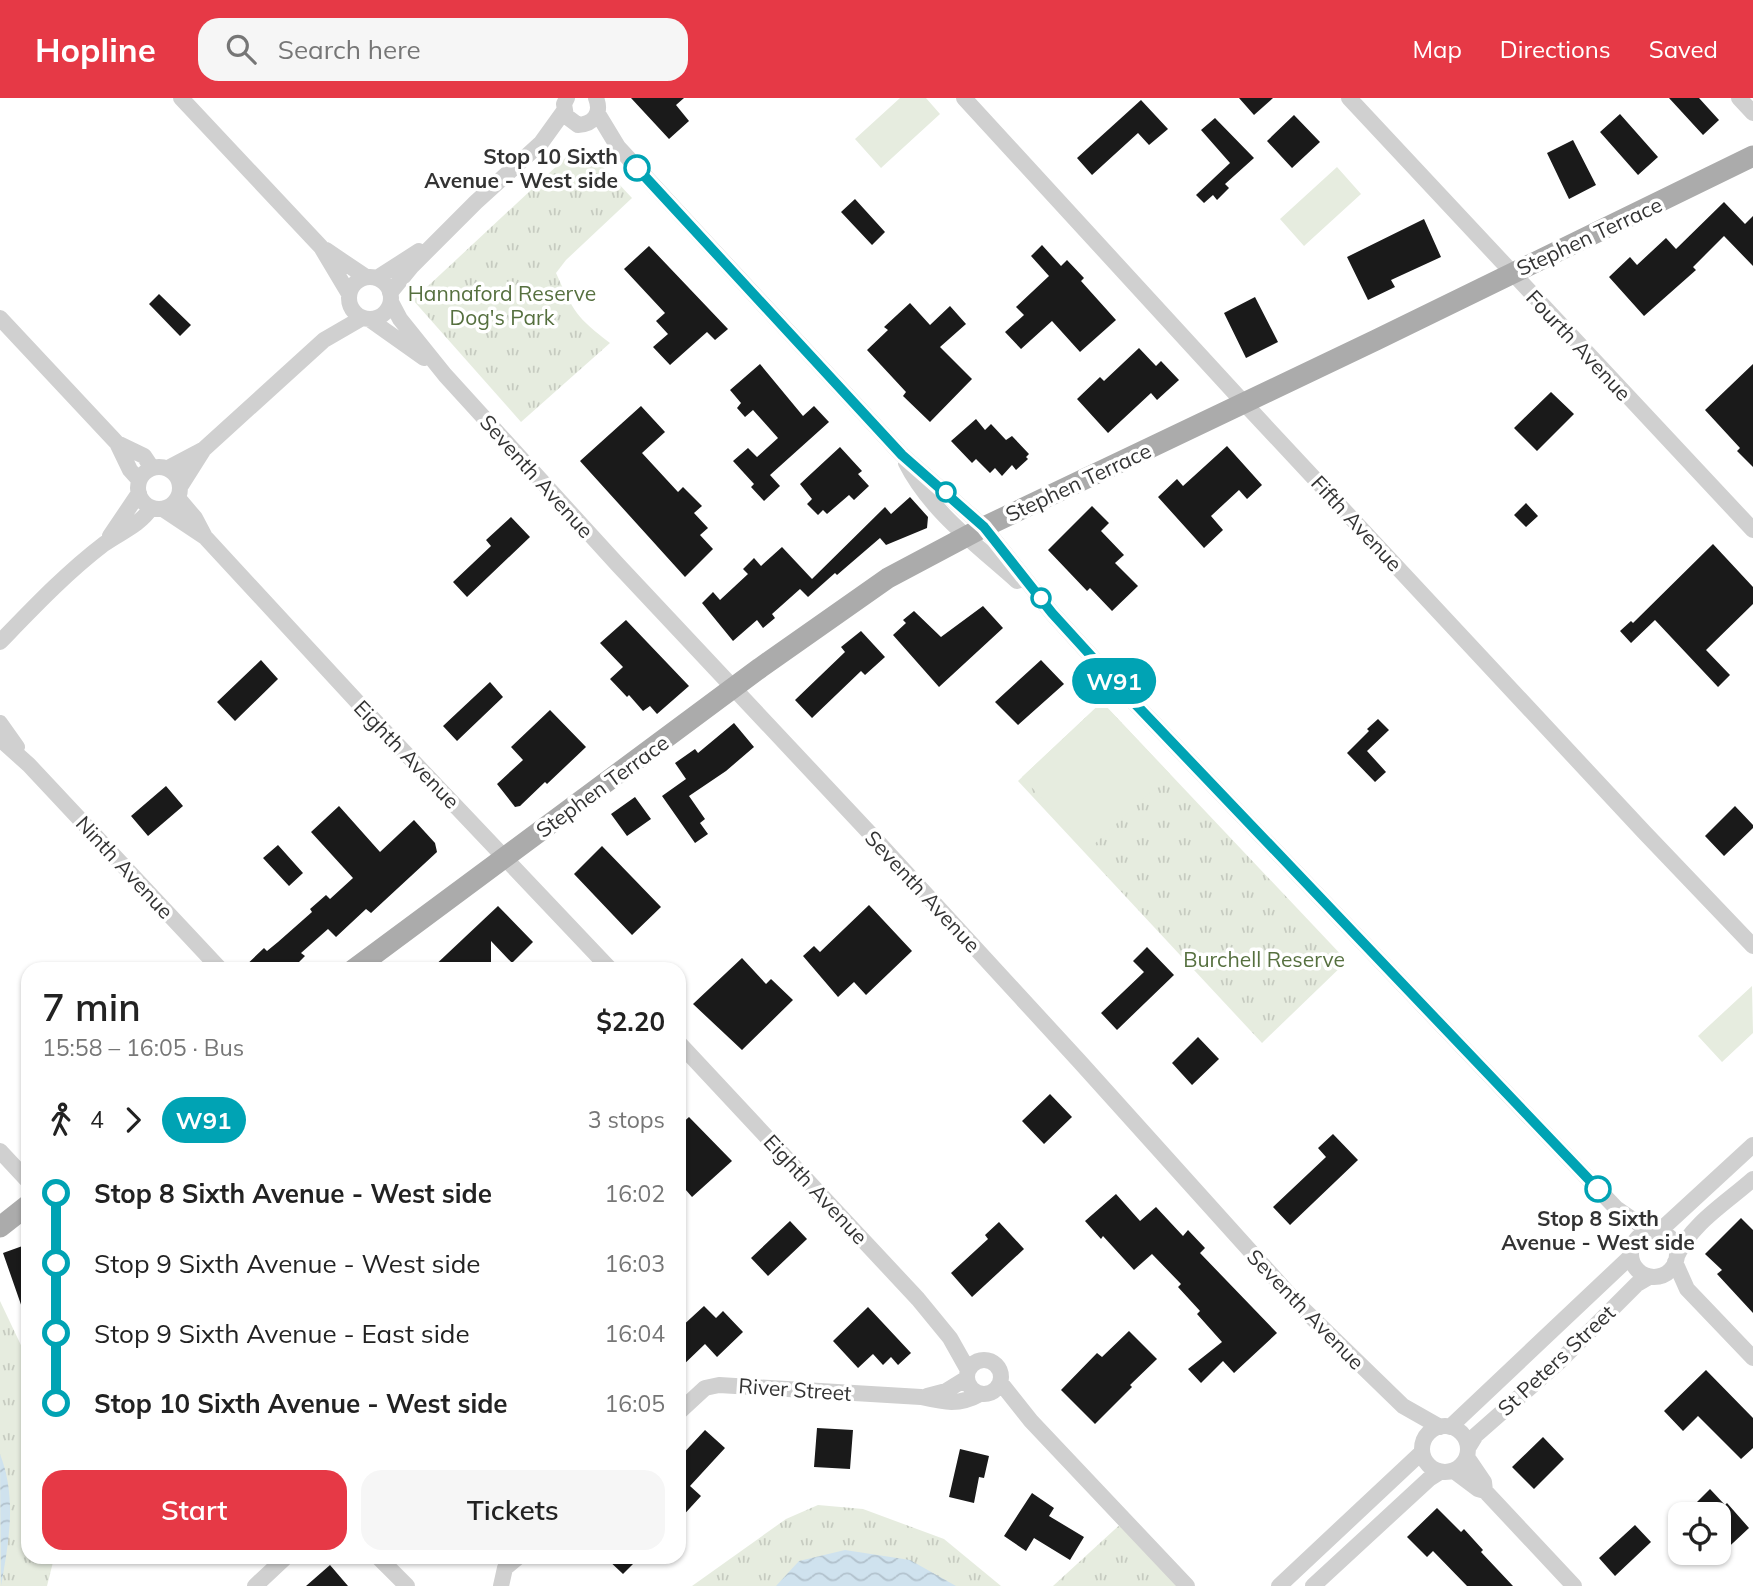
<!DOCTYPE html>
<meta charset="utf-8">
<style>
:root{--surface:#fff;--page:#f6f6f6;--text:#222;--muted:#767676;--accent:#e63946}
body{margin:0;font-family:Mulish,sans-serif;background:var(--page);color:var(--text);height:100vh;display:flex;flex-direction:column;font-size:26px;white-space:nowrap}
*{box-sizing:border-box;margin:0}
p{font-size:23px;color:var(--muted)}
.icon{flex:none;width:38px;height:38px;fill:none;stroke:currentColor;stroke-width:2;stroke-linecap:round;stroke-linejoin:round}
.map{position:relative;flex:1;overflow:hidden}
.sheet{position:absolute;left:21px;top:864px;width:665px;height:602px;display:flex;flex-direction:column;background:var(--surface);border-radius:21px;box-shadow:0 2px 5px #0004}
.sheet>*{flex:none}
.badge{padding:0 14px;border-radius:23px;font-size:24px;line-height:46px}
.fabs{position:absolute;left:1668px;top:1404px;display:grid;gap:14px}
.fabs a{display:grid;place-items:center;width:63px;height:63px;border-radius:14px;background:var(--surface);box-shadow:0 2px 5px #0004;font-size:35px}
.map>.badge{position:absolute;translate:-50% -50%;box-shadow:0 0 0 4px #fff}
.legs{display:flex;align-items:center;gap:10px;height:77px;padding:0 21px;font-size:23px}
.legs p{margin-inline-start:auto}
.overview{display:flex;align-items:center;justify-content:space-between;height:119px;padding:0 21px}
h1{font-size:38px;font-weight:600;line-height:52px}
.cta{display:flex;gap:14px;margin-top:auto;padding:14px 21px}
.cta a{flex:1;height:80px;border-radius:21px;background:var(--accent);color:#fff;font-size:28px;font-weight:600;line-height:80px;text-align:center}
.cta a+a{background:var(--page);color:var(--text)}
ul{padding:0 21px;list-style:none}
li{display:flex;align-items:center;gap:24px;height:70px;font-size:26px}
li i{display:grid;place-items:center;width:10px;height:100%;margin:0 9px;background:currentColor}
li i::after{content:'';width:18px;height:18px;margin:-9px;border:5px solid;border-radius:50%;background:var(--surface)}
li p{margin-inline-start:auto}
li:first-child i{background:linear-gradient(#0000 50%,currentColor 0)}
li:last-child i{background:linear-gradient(currentColor 50%,#0000 0)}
header{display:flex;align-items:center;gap:42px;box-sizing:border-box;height:98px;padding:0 35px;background:var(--accent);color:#fff}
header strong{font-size:33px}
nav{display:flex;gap:38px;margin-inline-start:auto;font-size:24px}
.search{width:490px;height:63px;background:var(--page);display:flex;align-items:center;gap:18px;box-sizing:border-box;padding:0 24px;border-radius:21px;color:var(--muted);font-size:26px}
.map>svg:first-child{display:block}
.grass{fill:url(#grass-tufts)}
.pitch{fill:#e6ecdf}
.water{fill:url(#water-waves)}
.building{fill:#1a1a1a}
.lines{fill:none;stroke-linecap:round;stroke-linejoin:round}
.minor{stroke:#d0d0d0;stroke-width:16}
.major{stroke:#ababab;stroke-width:21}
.line-1-casing{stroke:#fff;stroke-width:16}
.line-1{stroke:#00a3b4;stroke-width:10}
.stop-1-dot{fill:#fff;stroke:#00a3b4;stroke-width:3.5}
.labels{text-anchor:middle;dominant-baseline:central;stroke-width:7;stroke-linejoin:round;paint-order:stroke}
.stop-label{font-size:21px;font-weight:bold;fill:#333;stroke:#fff;text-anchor:end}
.street-label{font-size:21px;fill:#333;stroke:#fff}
.park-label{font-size:21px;fill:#56703f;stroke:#fff}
</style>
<header>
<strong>Hopline</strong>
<div class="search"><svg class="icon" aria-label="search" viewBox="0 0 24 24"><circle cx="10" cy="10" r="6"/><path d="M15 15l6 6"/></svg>Search here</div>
<nav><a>Map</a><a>Directions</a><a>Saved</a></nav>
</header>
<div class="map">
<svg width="1753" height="1488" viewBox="0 0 1753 1488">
<defs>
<pattern id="grass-tufts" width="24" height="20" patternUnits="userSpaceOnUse" patternTransform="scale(1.75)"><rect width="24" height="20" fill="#e6ecdf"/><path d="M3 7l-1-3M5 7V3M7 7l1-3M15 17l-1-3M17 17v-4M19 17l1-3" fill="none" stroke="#c6cbc0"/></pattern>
<pattern id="water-waves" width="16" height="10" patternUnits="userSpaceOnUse" patternTransform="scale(1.75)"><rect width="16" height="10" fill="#cfe2ee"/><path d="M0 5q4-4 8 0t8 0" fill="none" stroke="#b2c2cd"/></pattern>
</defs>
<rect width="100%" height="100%" fill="#fff"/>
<path class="grass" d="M 576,50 L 586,51 L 632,100 L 566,162 L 556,175 C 573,213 577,220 610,245 L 521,324 L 413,202 Z
M 1102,604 L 1347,863 L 1262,945 L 1018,683 Z
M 0,1203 L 28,1262 L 28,1460 L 54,1460 L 47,1488 L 0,1488 Z
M 818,1407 L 863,1411 L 944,1441 L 1001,1488 L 692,1488 L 786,1421 Z
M 1125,1422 L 1183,1488 L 1053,1488 Z"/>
<path class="pitch" d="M 900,0 L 926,0 L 940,16 L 881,70 L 855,41 Z
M 1337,69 L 1361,96 L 1304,148 L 1280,121 Z
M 1102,604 L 1170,676 L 1089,751 L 1022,679 Z
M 1752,888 L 1753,935 L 1722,964 L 1698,938 Z"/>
<path class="water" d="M 0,1356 C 17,1400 9,1443 1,1488 Z
M 845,1452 L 910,1462 L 956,1488 L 776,1488 L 799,1463 Z"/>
<path class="building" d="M 631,0 L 684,0 L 676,7 L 689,23 L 669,41 Z
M 1239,0 L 1273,0 L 1254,17 Z
M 1669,0 L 1699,0 L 1719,22 L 1703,37 Z
M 1141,2 L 1168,31 L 1149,47 L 1138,35 L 1092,77 L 1077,60 Z
M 1620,16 L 1658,59 L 1638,77 L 1600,34 Z
M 1294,17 L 1320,44 L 1292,70 L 1267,43 Z
M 1215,20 L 1254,60 L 1225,86 L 1229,90 L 1217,102 L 1213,97 L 1204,105 L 1196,97 L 1230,65 L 1201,32 Z
M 1573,42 L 1596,87 L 1569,101 L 1547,55 Z
M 855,101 L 885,134 L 872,147 L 841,114 Z
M 1724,104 L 1745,126 L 1753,118 L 1753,168 L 1724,138 L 1693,169 L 1696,172 L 1644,218 L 1609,179 L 1630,159 L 1637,167 L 1666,140 L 1676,151 Z
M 1424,121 L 1441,159 L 1391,182 L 1395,189 L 1368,202 L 1347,159 Z
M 1042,147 L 1061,168 L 1067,162 L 1084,180 L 1081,183 L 1116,222 L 1080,254 L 1052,223 L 1021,251 L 1005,234 L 1024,217 L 1016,209 L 1049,178 L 1031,158 Z
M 649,148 L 728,231 L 715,242 L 707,234 L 670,267 L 653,249 L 668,236 L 656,223 L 665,215 L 624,171 Z
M 159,196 L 191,227 L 180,238 L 149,206 Z
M 1255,199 L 1278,244 L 1246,260 L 1224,215 Z
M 910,205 L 930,227 L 950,208 L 966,226 L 940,249 L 972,281 L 930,324 L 903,298 L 906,294 L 867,252 L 888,232 L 884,229 Z
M 1139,250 L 1156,268 L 1161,263 L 1179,282 L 1157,302 L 1151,295 L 1108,335 L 1077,301 L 1100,279 L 1104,283 Z
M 760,266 L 803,318 L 814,308 L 829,324 L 770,377 L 780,388 L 764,403 L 751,389 L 754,386 L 733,363 L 748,350 L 757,359 L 778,340 L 753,312 L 745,319 L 737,310 L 741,305 L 730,292 Z
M 1753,266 L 1753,369 L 1737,353 L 1740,350 L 1705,312 Z
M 1551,294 L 1574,316 L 1537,353 L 1514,330 Z
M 641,308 L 665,334 L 642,355 L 678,394 L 683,389 L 702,408 L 694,415 L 708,430 L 700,437 L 713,451 L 685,479 L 580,363 Z
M 976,321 L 985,332 L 991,326 L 1006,342 L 1012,338 L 1029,356 L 1026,359 L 1028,361 L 1016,372 L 1012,367 L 1002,378 L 995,370 L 990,375 L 976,361 L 972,365 L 951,343 Z
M 1227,348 L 1262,387 L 1247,401 L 1239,392 L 1211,418 L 1223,432 L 1204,450 L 1158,399 L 1177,381 L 1183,388 Z
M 840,349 L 862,373 L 858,376 L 869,388 L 854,402 L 849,397 L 827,416 L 823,412 L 818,417 L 807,406 L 812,401 L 800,386 Z
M 910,399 L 928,419 L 927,430 L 886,447 L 880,440 L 837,477 L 835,475 L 808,499 L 800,491 L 772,516 L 775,520 L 763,530 L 757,522 L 733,543 L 702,505 L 713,494 L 720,502 L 748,476 L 743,471 L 754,460 L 761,468 L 782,449 L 812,481 L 885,409 L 891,416 Z
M 1526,405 L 1538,418 L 1526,429 L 1514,417 Z
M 1092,408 L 1109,425 L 1101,433 L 1124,457 L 1115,465 L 1138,488 L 1112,513 L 1090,490 L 1087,493 L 1048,452 Z
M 511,419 L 530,439 L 467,499 L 453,484 L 491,448 L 486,442 Z
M 1713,446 L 1753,489 L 1753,506 L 1706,552 L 1730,577 L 1718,589 L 1655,522 L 1631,545 L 1620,533 L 1631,523 L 1633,525 Z
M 983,508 L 1003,530 L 939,589 L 893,537 L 906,525 L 903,522 L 914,513 L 941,539 Z
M 626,522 L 689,588 L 657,616 L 650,608 L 643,613 L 629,597 L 627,599 L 610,581 L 623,569 L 600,545 Z
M 861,533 L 885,559 L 865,577 L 861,573 L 812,620 L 795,602 L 845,554 L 841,549 Z
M 261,562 L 278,581 L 235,623 L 217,604 Z
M 1041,562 L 1064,586 L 1018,627 L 995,604 Z
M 490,584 L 503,599 L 457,643 L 443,628 Z
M 550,612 L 586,649 L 547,686 L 545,684 L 520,708 L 515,709 L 497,686 L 523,662 L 511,649 Z
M 1378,621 L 1389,632 L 1367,653 L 1386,674 L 1375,684 L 1347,655 L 1369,633 L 1367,631 Z
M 734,625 L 754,649 L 726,673 L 689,698 L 705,721 L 700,725 L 708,736 L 695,745 L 662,698 L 686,681 L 675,665 L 695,651 L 698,655 Z
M 166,688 L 183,708 L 148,738 L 131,718 Z
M 635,699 L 651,721 L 627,738 L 611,716 Z
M 339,708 L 380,754 L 414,722 L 435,745 L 437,754 L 371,815 L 366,811 L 336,839 L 328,831 L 301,855 L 305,858 L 296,867 L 293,864 L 285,872 L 241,872 L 264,850 L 267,853 L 278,844 L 312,814 L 310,811 L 326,797 L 330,801 L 353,780 L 311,734 Z
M 1735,708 L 1753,727 L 1753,730 L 1724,758 L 1705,738 Z
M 278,747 L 303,775 L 289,788 L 263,760 Z
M 602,748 L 661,809 L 632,837 L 574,776 Z
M 869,807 L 912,853 L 866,897 L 854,884 L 838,899 L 803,858 L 814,848 L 820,854 Z
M 498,808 L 533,844 L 512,865 L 491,843 L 491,872 L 430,872 Z
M 1147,849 L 1174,877 L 1117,932 L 1101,915 L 1144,874 L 1133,863 Z
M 742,860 L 766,886 L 771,881 L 793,902 L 742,952 L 693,906 Z
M 1198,939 L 1219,961 L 1192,987 L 1172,965 Z
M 1050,996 L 1072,1019 L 1044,1046 L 1022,1023 Z
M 689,1019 L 732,1063 L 692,1099 L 679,1084 L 679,1028 Z
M 1333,1036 L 1358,1062 L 1290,1127 L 1273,1109 L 1326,1059 L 1318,1050 Z
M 1116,1096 L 1140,1123 L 1156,1109 L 1183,1138 L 1188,1132 L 1205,1150 L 1200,1155 L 1277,1235 L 1234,1275 L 1223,1263 L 1201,1285 L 1188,1271 L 1222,1244 L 1197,1216 L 1200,1213 L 1178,1189 L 1181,1186 L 1152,1156 L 1134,1172 L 1103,1138 L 1101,1141 L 1085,1123 Z
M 1741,1120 L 1753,1132 L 1753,1215 L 1717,1176 L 1722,1172 L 1705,1156 Z
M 790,1123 L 807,1141 L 768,1178 L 751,1160 Z
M 999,1124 L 1024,1151 L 972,1199 L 951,1175 L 988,1141 L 985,1137 Z
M 28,1146 L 28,1221 L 26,1221 L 3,1155 Z
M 704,1208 L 716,1220 L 723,1213 L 743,1234 L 717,1259 L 705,1246 L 679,1271 L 679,1231 Z
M 868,1209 L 911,1255 L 898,1267 L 891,1259 L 883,1267 L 873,1256 L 858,1270 L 833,1243 Z
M 1129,1233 L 1157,1261 L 1130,1287 L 1132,1289 L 1095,1326 L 1061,1292 L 1097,1255 L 1102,1259 Z
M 1706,1272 L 1753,1320 L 1753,1350 L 1741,1361 L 1698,1318 L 1683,1333 L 1664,1313 Z
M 817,1330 L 853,1332 L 850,1371 L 814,1369 Z
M 705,1332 L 725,1350 L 690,1388 L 701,1398 L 679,1422 L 679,1360 Z
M 1543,1339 L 1564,1361 L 1534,1391 L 1512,1369 Z
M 960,1351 L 989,1358 L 984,1380 L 979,1379 L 974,1405 L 949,1399 Z
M 1710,1391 L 1725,1407 L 1727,1405 L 1749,1430 L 1718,1459 L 1718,1416 L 1685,1416 Z
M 1032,1395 L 1054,1410 L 1049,1418 L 1084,1439 L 1070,1462 L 1034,1440 L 1026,1453 L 1004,1438 Z
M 1437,1410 L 1461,1434 L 1464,1431 L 1483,1452 L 1481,1454 L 1513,1488 L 1467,1488 L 1433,1453 L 1427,1459 L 1407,1439 Z
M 1635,1427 L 1651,1444 L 1615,1478 L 1599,1460 Z
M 606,1460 L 639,1460 L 623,1476 Z
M 330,1467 L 348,1488 L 306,1488 Z"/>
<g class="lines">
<path class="minor" d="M 181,0 L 321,149 L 349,196
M 567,0 L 564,6 L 566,18 L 578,27 C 594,26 602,15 596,0
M 964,0 L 1244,305 L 1644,734 L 1753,848
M 1349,0 L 1753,432
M 1739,0 L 1753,15
M 598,16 L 618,49 L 902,357 L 984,429 L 1052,515 L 1123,593 L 1616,1110 L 1649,1133
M 326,152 L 366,179
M349 200a21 21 0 1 1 42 0a21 21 0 1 1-42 0Z
M 377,180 L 419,153
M 390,195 L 412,168 L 476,104 L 541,45 L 564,13
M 391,204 L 400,221 L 445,277 L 618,467 L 878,744 L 1080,964 L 1298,1206 L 1403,1308 L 1440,1329
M 0,220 L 117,345 L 130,372 L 139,382
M 369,221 L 424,260
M 117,345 L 144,358 L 152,370
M 906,365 C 930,413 978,448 1017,483
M138 390a21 21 0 1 1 42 0a21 21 0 1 1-42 0Z
M 168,370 L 204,351 L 324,242 L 362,220
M 180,389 L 204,351
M 178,400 L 195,420 L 205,439 L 374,622 L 611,872
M 163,411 L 205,439
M 110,438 L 139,395
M 0,544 C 33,510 66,475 104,446 C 121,434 140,427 151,410
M 0,625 L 17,649
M 0,641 L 29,667 L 221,872
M 679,945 L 918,1201 L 950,1240 L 968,1272
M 0,1053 L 28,1083
M1631 1156a23 23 0 1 1 46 0a23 23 0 1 1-46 0Z
M 1656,1133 L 1666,1127 L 1753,1047
M 1677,1158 C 1692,1125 1726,1105 1753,1081
M 1675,1164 L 1687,1191 L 1753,1260
M967 1279a17 17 0 1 1 34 0a17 17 0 1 1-34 0Z
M 1000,1284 L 1031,1323 L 1187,1488
M 927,1298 L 946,1293 L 967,1280
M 679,1314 L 705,1290 L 719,1287 L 921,1299 C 943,1304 959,1308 980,1296
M1422 1351a23 23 0 1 1 46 0a23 23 0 1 1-46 0Z
M 1450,1329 L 1631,1158
M 1468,1350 L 1476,1337 L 1559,1264 L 1637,1186 L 1649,1179
M 1467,1359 L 1484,1384 L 1485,1393
M 1454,1373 L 1478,1391 L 1485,1393 L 1574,1488
M 379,1460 L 407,1488
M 255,1488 L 285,1460
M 501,1488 L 505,1470 L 517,1460
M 1279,1488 L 1422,1354
M 1313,1488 L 1429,1381 L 1440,1374"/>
<path class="major" d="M 353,872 L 760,570 L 888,480 L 984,429 L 1376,242 L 1753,58
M 0,1129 L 28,1107"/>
</g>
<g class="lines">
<g class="line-1-casing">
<path id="line-1" d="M 637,70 L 902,357 L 984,429 L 1052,515 L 1123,593 L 1598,1091"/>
</g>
<use href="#line-1" class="line-1"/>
</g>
<g class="stop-1-dot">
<circle cx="637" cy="70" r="12"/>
<circle cx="946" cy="394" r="9"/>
<circle cx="1041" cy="500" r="9"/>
<circle cx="1598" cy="1091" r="12"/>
</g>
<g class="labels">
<g class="stop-label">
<text x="618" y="58">Stop 10 Sixth<tspan x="618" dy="24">Avenue - West side</tspan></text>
<text x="1598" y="1120" text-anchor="middle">Stop 8 Sixth<tspan x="1598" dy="24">Avenue - West side</tspan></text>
</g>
<g class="street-label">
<text transform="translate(1589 138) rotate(-25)">Stephen Terrace</text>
<text transform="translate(1579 247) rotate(47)">Fourth Avenue</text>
<text transform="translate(537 378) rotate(48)">Seventh Avenue</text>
<text transform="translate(1078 384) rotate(-25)">Stephen Terrace</text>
<text transform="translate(1357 425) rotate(47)">Fifth Avenue</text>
<text transform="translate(407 656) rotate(46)">Eighth Avenue</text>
<text transform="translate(602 688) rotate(-36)">Stephen Terrace</text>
<text transform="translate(125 769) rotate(47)">Ninth Avenue</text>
<text transform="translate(923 793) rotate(47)">Seventh Avenue</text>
<text transform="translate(816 1091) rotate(47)">Eighth Avenue</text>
<text transform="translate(1306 1211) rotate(46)">Seventh Avenue</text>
<text transform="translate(1556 1262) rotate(-43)">St Peters Street</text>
<text transform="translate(795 1291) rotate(4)">River Street</text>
</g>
<g class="park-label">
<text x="502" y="195">Hannaford Reserve<tspan x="502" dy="24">Dog's Park</tspan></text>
<text x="1264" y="861">Burchell Reserve</text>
</g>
</g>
</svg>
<div class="fabs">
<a><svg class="icon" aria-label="locate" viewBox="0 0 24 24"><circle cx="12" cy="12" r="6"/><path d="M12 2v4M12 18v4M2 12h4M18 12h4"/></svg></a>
</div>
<b class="badge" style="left:1114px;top:583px;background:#00a3b4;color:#fff">W91</b>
<section class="sheet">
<div class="overview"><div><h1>7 min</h1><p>15:58 – 16:05 · Bus</p></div><b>$2.20</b></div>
<div class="legs"><svg class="icon" aria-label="walk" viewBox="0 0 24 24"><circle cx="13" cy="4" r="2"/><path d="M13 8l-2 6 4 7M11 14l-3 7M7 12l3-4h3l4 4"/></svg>4<svg class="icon" aria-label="forward" viewBox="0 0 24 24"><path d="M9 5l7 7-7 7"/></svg><b class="badge" style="background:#00a3b4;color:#fff">W91</b><p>3 stops</p></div>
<ul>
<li><i style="color:#00a3b4"></i><b>Stop 8 Sixth Avenue - West side</b><p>16:02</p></li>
<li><i style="color:#00a3b4"></i><span>Stop 9 Sixth Avenue - West side</span><p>16:03</p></li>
<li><i style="color:#00a3b4"></i><span>Stop 9 Sixth Avenue - East side</span><p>16:04</p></li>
<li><i style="color:#00a3b4"></i><b>Stop 10 Sixth Avenue - West side</b><p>16:05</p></li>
</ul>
<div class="cta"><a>Start</a><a>Tickets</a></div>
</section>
</div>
